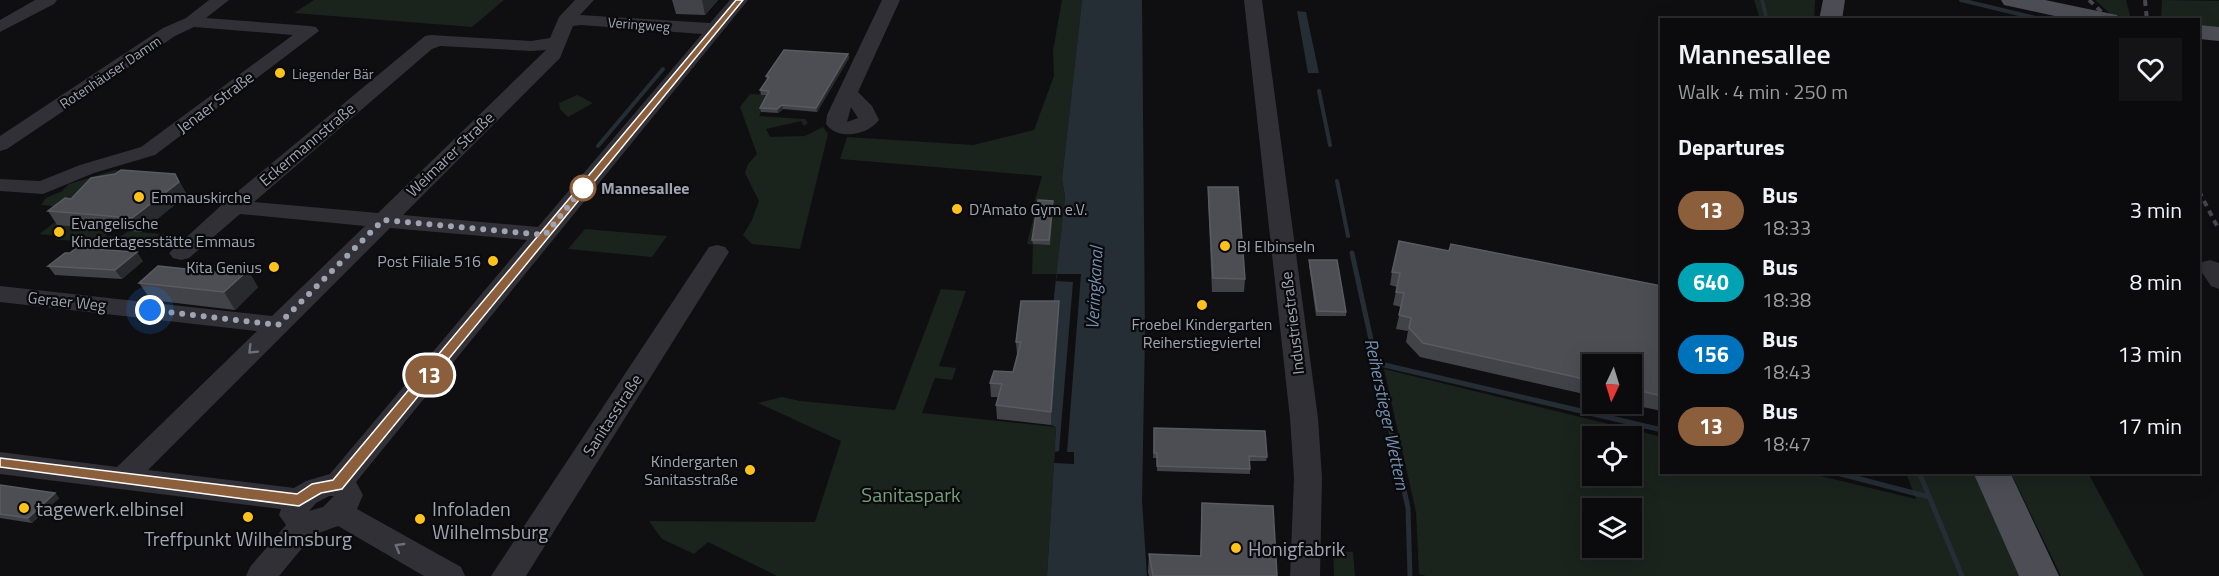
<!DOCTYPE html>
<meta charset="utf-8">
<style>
:root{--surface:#0b0b0d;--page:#141416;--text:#f1f3f6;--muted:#9a9b9d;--line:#2b2b2e}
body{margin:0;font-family:"Titillium Web",sans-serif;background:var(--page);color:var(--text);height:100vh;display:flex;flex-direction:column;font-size:22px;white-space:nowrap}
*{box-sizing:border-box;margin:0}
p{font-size:20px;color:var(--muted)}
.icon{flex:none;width:33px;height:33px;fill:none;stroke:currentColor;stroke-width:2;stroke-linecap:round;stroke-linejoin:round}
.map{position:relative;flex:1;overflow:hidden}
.drawer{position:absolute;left:1660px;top:18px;width:540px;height:456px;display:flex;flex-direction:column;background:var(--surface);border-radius:0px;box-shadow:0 6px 24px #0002,0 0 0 2px var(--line)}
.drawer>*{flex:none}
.badge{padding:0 12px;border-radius:20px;font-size:21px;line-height:39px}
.needle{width:39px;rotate:184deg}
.fabs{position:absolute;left:1582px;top:354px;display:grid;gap:12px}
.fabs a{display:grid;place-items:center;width:60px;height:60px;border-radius:0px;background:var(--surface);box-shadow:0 6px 24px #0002,0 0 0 2px var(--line);font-size:30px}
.you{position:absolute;width:30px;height:30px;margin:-15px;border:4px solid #fff;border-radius:50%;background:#1a73e8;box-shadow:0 0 0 9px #1a73e833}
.map>.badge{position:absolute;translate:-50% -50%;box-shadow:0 0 0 3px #fff}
h2{padding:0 18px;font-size:22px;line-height:54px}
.round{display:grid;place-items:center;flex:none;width:63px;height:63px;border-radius:0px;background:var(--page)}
.overview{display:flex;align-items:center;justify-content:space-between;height:102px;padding:0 18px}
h1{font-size:28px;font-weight:600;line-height:45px}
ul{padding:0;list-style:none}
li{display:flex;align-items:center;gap:18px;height:72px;padding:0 18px}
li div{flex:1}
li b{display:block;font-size:22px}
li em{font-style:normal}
li .badge{min-width:66px;font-weight:700;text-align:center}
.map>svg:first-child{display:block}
.green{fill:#1b231d;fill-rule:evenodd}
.water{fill:#252d35}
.pier{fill:#0f0f11}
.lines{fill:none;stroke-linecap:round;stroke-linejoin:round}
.stream-far1{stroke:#252d35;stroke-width:4}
.stream{stroke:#252d35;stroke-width:5}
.minor{fill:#303036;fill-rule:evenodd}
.major{fill:#4c4d55;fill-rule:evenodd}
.rail{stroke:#47484f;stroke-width:4;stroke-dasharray:6 5;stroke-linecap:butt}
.wall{fill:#424349}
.shaded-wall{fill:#292a2e}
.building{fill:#4c4e54;stroke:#595b63;stroke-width:1.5}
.oneway{stroke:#6d707b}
.line{fill:#8b5e3c;stroke:#fff;stroke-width:1.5}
.walk{stroke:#9fa4b3;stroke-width:6;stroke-dasharray:0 10.8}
.poi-dot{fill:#fdc21b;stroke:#0a0a0c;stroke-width:2}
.stop-dot{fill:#fff;stroke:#8b5e3c;stroke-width:3}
.labels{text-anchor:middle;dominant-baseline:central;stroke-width:4.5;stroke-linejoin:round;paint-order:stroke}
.far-street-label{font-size:14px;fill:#9fa4b3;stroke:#0a0a0c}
.far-poi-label{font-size:14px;fill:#9fa4b3;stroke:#0a0a0c;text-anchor:start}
.street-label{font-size:16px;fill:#9fa4b3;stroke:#0a0a0c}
.stop-label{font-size:16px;font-weight:bold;fill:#9fa4b3;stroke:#0a0a0c;text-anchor:start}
.poi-label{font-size:16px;fill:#9fa4b3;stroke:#0a0a0c;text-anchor:start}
.water-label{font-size:18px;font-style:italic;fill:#738fb1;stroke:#0a0a0c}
.near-park-label{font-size:20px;fill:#759f7a;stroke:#0a0a0c}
.near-poi-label{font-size:20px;fill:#9fa4b3;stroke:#0a0a0c;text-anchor:start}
</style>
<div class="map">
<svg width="2219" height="576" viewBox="0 0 2219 576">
<rect width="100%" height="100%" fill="#0f0f11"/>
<path class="green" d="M 314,0 L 504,0 L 472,27 L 294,13 Z
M 1062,0 L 1082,0 L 1062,179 L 1065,197 L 1057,274 L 1032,274 L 1033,245 L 1027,244 L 1036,207 L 1034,203 L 1042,176 L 840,159 L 847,137 L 973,145 L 1034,130 L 1054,76 L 1053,51 Z
M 1754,0 L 1815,0 L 1814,19 L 1760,19 Z
M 2095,0 L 2126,0 L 2131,19 L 2116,19 Z
M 2162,0 L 2219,1 L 2219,28 L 2199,27 L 2199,20 L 2161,20 Z
M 750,94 L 770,95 L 759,116 L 805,119 L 808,123 L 804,126 L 801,121 L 766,129 L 770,137 L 805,136 L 823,127 L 828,134 L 800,249 L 752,244 L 743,235 L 752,220 L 759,201 L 745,173 L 748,164 L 757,154 L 740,107 Z
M 577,95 L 593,103 L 568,117 L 560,109 L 559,103 Z
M 115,170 L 134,172 L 74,208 L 41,205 L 46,198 L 62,191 L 69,184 Z
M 54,223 L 112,229 L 105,236 L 120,237 L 128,231 L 171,235 L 153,249 L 55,239 L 59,236 L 39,234 Z
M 585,229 L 667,236 L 652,257 L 568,249 Z
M 941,289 L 966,291 L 939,366 L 956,368 L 952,380 L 935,378 L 922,413 L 1056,427 L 1047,576 L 777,576 L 708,542 L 694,554 L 662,539 L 649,521 L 815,522 L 841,441 L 758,403 L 782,397 L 800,401 L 895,410 Z
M 1384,369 L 1662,437 L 1662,472 L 1808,473 L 1916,499 L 1906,473 L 1978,473 L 2025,576 L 1426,576 L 1419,574 L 1416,512 ZM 1593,436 L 1632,436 L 1632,476 L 1593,476 ZM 1593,508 L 1632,508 L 1632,548 L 1593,548 Z
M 2011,473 L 2088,473 L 2144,576 L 2061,576 Z
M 1333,551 L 1353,552 L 1355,576 L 1334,576 Z"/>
<path class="water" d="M 1082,0 L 1142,0 L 1145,334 L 1142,501 L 1147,576 L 1047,576 L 1056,427 L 1051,425 L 1052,315 L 1065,197 L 1062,179 Z
M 1297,11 L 1306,12 L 1319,73 L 1308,73 Z"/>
<path class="pier" d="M 1057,274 L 1081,274 L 1067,452 L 1074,452 L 1074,464 L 1054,463 L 1055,452 L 1059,451 L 1073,282 L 1056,281 Z"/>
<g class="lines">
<path class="stream-far1" d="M 1762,0 L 1767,20
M 1961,0 L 2044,20
M 1319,91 L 1330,145
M 598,146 L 663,69
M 1337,181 L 1348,236"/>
<path class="stream" d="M 1352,253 L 1408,508 L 1410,576
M 1376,363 L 1662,430
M 1833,472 L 1929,497
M 1919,472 L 1962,576"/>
<path class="minor" d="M 35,0 L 57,0 L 54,4 L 0,32 L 0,20 Z
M 209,0 L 229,0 L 206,18 L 310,26 L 316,27 L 319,31 L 155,155 L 94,173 L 43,194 L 0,191 L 0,179 L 40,181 L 80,165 L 141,147 L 293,35 L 194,27 L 175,36 L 7,149 L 0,151 L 0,136 L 163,28 L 186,18 Z
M 575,0 L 594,0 L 580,15 L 710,23 L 730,0 L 748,0 L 356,482 L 363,495 L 357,509 L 461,567 L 465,576 L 424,576 L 338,526 L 313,535 L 279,576 L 246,576 L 250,567 L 286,525 L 279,515 L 281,509 L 0,474 L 0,452 L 117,467 L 257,331 L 0,302 L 0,286 L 272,316 L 365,226 L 240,214 L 189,258 L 181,260 L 173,258 L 169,253 L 225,202 L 425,36 L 431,35 L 531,41 L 550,38 L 559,17 ZM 581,25 L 702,34 L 538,227 L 403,215 L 560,58 L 573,26 ZM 440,46 L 531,51 L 546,50 L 378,213 L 254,202 L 432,49 ZM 390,228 L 527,240 L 330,474 L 306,481 L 294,488 L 148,470 ZM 329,496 L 334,496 L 323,507 L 309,511 L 316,503 Z
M 882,0 L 900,0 L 858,92 L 872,106 L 879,120 C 868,135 838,141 826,124 L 827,115 ZM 851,107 L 858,118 L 847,122 Z
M 1244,0 L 1262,0 L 1318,418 L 1322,478 L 1320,576 L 1290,576 L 1294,478 L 1290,418 Z
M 717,245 L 725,247 L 729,252 L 526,576 L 491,576 L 709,247 Z
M 2210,260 L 2219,263 L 2219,289 L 2211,286 L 2199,268 L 2202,262 Z"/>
<path class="major" d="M 1823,0 L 1845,0 L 1842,20 L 1819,20 Z
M 2001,0 L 2045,0 L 2117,15 L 2120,20 L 2073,20 L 2004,5 Z
M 2199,25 L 2219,27 L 2219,41 L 2199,39 Z
M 1973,472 L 2010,472 L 2059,576 L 2019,576 Z"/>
<path class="rail" d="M 2089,0 L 2110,20
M 2145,0 L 2147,20
M 2199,191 L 2219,230"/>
</g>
<path class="wall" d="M 672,0 L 718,0 L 705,15 L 676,14 Z
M 848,54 L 849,58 L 817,112 L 783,109 L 778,113 L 761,112 L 760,108 L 767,95 L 761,95 L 760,90 L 767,81 L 766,76 Z
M 175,174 L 187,195 L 141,232 L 57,225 L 48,211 L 71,199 Z
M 1208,187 L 1245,279 L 1244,292 L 1212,292 L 1208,200 Z
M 1053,205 L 1050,245 L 1033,244 L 1032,240 Z
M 1449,251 L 1662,286 L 1662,411 L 1628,404 L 1632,404 L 1632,364 L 1593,364 L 1593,396 L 1420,357 L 1406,342 L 1408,331 L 1396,329 L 1401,307 L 1393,305 L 1397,287 L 1390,285 L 1392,272 Z
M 1309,260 L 1346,312 L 1346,316 L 1316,316 L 1309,264 Z
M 143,261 L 122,279 L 55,275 L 48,266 Z
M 139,283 L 258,287 L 235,310 L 151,300 Z
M 1059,301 L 1059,315 L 1051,425 L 997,419 L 996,405 L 998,397 L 991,397 L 990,383 L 1013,372 L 1017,355 L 1016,342 Z
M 1154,428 L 1267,457 L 1266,461 L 1250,461 L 1250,474 L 1157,471 L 1157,458 L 1153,458 Z
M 0,485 L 55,493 L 59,498 L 32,523 L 0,518 Z
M 1202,503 L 1277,576 L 1149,576 L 1148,572 L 1149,554 L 1200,556 Z"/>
<path class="shaded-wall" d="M 702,0 L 718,0 L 705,15 Z
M 848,54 L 849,58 L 817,112 L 816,108 Z
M 782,105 L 783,109 L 778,113 L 777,109 Z
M 175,174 L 187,195 L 141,232 L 132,218 Z
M 137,252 L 143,261 L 122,279 L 115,270 Z
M 248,270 L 258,287 L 235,310 L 224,292 Z
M 1059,301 L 1059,315 L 1051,425 L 1051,412 Z
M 55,493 L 59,498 L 32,523 L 28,518 Z"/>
<path class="building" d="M 784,50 L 848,54 L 816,108 L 782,105 L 777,109 L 760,108 L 769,91 L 760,90 L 769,77 L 766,76 Z
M 121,170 L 175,174 L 179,182 L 132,218 L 48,211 L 65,198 L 71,199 L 91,178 L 115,174 Z
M 1208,187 L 1238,187 L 1245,279 L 1213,278 Z
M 1038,200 L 1053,201 L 1049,240 L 1032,240 Z
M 1399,241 L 1449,251 L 1451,244 L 1662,286 L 1662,396 L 1632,389 L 1632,364 L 1593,364 L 1593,381 L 1423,343 L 1409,328 L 1411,318 L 1399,315 L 1404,293 L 1396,292 L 1400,273 L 1392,272 Z
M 76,248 L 137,252 L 115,270 L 48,266 L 65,253 L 70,253 Z
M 1309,260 L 1337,260 L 1346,312 L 1317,311 Z
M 158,266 L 224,273 L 228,268 L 248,270 L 224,292 L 139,283 Z
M 1021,301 L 1059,301 L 1051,412 L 996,405 L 1002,384 L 990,383 L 994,371 L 1013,372 L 1021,342 L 1016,342 Z
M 1154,428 L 1265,431 L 1267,457 L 1249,456 L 1250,469 L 1157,466 L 1157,453 L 1154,453 Z
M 0,485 L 55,493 L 28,518 L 0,514 Z
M 1202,503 L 1273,506 L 1277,576 L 1153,576 L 1149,554 L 1201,556 Z"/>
<defs><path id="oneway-chevron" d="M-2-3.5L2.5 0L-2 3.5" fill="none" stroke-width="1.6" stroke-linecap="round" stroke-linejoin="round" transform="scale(1.5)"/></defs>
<g class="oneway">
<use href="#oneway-chevron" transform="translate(252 350) rotate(135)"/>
<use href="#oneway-chevron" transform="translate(399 547) rotate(-150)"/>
</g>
<path class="line" d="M 736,0 L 743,0 L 342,489 L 321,493 L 299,506 L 0,467 L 0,458 L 297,494 L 312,484 L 333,480 Z"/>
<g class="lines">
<path class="walk" d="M 150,310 L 278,325 L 383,220 L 545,235 L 587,183 L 583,188"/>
</g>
<g class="poi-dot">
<circle cx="280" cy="73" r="6"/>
<circle cx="139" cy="197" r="6"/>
<circle cx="957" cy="209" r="6"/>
<circle cx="59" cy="232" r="6"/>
<circle cx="1225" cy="246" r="6"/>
<circle cx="493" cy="261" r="6"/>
<circle cx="274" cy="267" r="6"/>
<circle cx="1202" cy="305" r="6"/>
<circle cx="750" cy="470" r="6"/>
<circle cx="24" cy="508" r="6"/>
<circle cx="248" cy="517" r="6"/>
<circle cx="420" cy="519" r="6"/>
<circle cx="1236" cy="548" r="6"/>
</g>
<circle class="stop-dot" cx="583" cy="188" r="12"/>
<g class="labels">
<g class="far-street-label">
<text transform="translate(639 24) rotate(4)">Veringweg</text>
<text transform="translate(110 72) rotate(-34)">Rotenhäuser Damm</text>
</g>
<g class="far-poi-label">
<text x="292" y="73">Liegender Bär</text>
</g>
<g class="street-label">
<text transform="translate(215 102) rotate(-37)">Jenaer Straße</text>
<text transform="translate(307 144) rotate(-40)">Eckermannstraße</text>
<text transform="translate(450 154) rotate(-44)">Weimarer Straße</text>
<text transform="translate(67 301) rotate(6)">Geraer Weg</text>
<text transform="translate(1292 323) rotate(-97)">Industriestraße</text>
<text transform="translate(612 415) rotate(-57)">Sanitasstraße</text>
</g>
<g class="stop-label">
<text x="601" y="188">Mannesallee</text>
</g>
<g class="poi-label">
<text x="151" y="197">Emmauskirche</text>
<text x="969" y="209">D'Amato Gym e.V.</text>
<text x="71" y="223">Evangelische<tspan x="71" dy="18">Kindertagesstätte Emmaus</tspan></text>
<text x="1237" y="246">BI Elbinseln</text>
<text x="481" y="261" text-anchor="end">Post Filiale 516</text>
<text x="262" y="267" text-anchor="end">Kita Genius</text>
<text x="1202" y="324" text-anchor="middle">Froebel Kindergarten<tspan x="1202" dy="18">Reiherstiegviertel</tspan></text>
<text x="738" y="461" text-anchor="end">Kindergarten<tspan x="738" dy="18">Sanitasstraße</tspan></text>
</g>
<g class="water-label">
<text transform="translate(1094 288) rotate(-87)">Veringkanal</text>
<text transform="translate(1387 414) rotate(78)">Reiherstieger Wettern</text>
</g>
<g class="near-park-label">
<text x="911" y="494">Sanitaspark</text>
</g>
<g class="near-poi-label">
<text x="36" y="508">tagewerk.elbinsel</text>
<text x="432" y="508">Infoladen<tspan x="432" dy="23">Wilhelmsburg</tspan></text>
<text x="248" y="538" text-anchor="middle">Treffpunkt Wilhelmsburg</text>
<text x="1248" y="548">Honigfabrik</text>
</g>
</g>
</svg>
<div class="fabs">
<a><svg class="needle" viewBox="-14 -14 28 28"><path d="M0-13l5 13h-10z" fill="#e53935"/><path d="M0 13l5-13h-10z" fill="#9a9b9d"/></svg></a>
<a><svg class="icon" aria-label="locate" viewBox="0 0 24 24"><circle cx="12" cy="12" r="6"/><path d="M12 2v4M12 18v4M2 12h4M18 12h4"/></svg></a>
<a><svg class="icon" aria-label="layers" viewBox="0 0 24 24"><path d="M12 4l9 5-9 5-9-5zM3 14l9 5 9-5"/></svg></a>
</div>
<div class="you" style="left:150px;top:310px"></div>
<b class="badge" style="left:429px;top:375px;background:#8b5e3c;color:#fff">13</b>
<section class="drawer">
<div class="overview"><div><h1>Mannesallee</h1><p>Walk · 4 min · 250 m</p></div><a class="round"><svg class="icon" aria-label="heart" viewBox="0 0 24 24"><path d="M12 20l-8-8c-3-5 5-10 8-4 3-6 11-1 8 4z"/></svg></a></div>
<h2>Departures</h2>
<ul>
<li><span class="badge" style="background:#8b5e3c;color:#fff">13</span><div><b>Bus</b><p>18:33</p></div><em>3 min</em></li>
<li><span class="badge" style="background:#00a3b4;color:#fff">640</span><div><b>Bus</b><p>18:38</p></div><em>8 min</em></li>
<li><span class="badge" style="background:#0072bc;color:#fff">156</span><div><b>Bus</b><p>18:43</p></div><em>13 min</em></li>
<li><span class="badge" style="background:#8b5e3c;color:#fff">13</span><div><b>Bus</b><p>18:47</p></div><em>17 min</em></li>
</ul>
</section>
</div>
